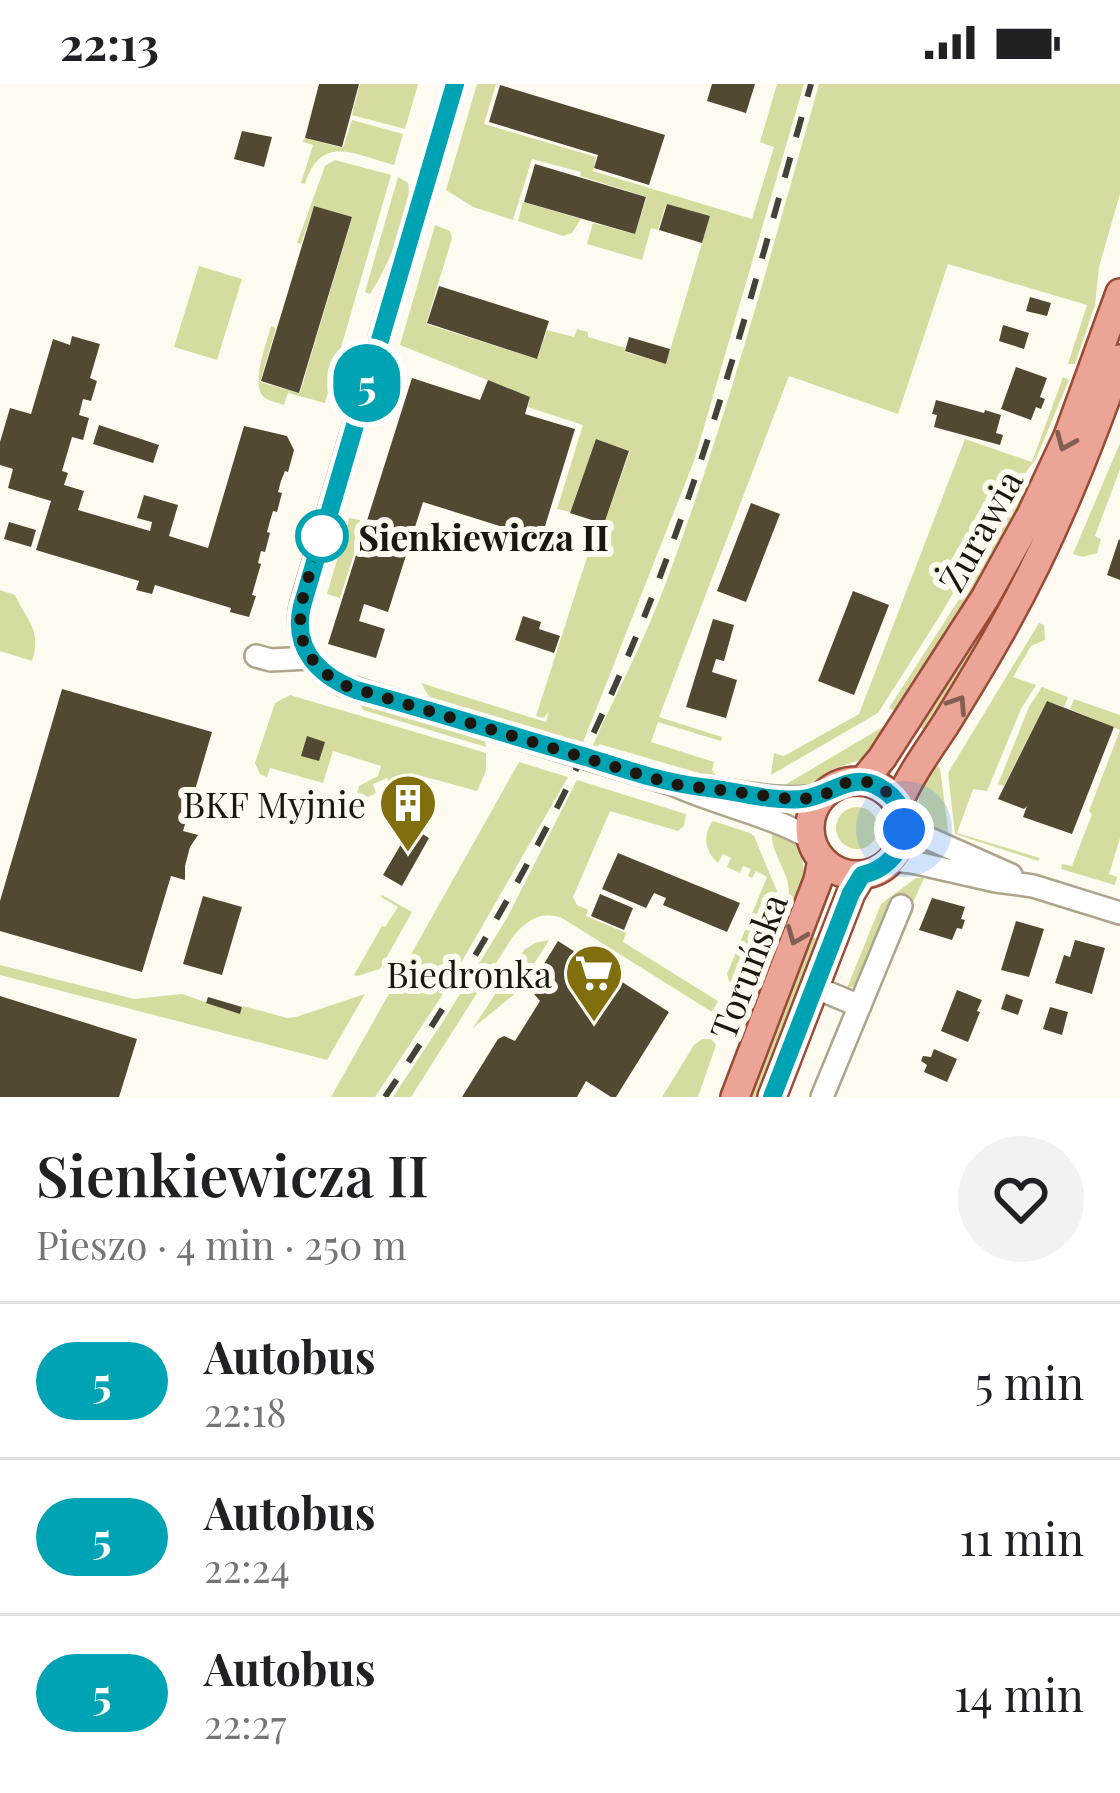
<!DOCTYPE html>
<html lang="pl">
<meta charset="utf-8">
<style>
:root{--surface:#fff;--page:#f2f2f2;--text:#202124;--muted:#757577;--line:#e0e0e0}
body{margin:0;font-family:"Playfair Display",serif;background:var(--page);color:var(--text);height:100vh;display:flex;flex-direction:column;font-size:45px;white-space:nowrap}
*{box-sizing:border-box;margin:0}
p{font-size:39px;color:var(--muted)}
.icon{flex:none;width:66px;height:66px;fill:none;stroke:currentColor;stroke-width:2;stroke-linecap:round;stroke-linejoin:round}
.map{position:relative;height:1013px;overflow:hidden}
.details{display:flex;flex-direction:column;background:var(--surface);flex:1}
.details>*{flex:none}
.badge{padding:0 24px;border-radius:39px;font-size:42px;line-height:78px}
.you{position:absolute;width:60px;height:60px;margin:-30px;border:9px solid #fff;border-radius:50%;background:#1a73e8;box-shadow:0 0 0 18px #1a73e833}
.map>.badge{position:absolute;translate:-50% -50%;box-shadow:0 0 0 6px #fff}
.round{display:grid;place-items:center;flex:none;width:126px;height:126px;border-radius:63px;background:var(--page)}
.summary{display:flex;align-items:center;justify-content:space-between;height:204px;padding:0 36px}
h1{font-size:57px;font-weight:600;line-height:90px}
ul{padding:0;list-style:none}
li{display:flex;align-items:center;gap:36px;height:156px;padding:0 36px;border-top:3px solid var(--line)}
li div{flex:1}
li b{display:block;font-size:45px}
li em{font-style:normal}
li .badge{min-width:132px;font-weight:700;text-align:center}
.status{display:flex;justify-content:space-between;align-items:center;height:84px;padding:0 60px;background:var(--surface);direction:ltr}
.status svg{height:33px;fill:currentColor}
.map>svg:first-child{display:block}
.green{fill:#d6dca0}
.building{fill:#524933}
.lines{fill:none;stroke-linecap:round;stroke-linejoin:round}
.minor-casing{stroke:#aea48c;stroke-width:26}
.major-casing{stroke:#994b38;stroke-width:32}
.minor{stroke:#fff;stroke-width:21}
.major{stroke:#eba495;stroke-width:27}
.rail{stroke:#454138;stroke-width:6;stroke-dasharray:21 21;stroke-linecap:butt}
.oneway{stroke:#835e52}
.line-casing{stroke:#fff;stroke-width:27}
.line{stroke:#00a3b4;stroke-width:18}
.walk{stroke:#1b170e;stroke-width:12;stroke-dasharray:0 21.6}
.stop-dot{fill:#fff;stroke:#00a3b4;stroke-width:6}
.labels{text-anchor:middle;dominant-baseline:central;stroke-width:12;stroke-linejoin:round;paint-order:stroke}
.street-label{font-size:36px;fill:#1b170e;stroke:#fefaf0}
.stop-label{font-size:36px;font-weight:bold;fill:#1b170e;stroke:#fefaf0;text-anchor:start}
.poi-label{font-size:36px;fill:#1b170e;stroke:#fefaf0;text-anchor:end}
</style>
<div class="status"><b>22:13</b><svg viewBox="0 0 49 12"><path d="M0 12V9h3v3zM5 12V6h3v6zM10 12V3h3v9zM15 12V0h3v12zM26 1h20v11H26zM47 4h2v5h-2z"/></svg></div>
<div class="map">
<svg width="1120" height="1013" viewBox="0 0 1120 1013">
<rect width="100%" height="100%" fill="#fefaf0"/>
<path class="green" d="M 360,0 L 418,0 L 405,45 L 352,31 Z
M 477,0 L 496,0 L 484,40 L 596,73 L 593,87 L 752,135 L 774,63 L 760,58 L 777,0 L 804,0 L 694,377 L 582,661 L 431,616 L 421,599 L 546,638 L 549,627 L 544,634 L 536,632 L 598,439 L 604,440 L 630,367 L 596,355 L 570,428 L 557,425 L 583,341 L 528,323 L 530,313 L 400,261 L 435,141 L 450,147 L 452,154 L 426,240 L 537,275 L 547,246 L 574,253 L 577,245 L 588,248 L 588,253 L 625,264 L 625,268 L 666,280 L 710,132 L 666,120 L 658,146 L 651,144 L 642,176 L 587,160 L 593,139 L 635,150 L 647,113 L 580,92 L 581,88 L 532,75 L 513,136 L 473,123 L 446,106 Z
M 819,0 L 1120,0 L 1120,110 L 1099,183 L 1095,221 L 1075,280 L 1068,280 L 1087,221 L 948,180 L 898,330 L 789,292 L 659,633 L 722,653 L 721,657 L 658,638 L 651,658 L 714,678 L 712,686 L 716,691 L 699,689 L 599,660 L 597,665 L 592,663 C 614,614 640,565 660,514 C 724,347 770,172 819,0 Z
M 352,36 L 403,50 L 394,81 C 355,71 321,49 305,100 L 301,99 L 313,61 L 303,58 L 304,54 L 343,64 Z
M 335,76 L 391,91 L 325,319 L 288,309 L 284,321 C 279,319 268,317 264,313 C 250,301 267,259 271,242 L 276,244 L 260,298 L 300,309 L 352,134 L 314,122 L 301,160 L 297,159 L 325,82 Z
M 398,93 L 408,99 C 414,126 385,187 370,210 L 365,208 Z
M 523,118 L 581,135 L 572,149 L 563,152 L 518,137 Z
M 199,182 L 242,195 L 217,276 L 174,263 Z
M 1063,293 L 1069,296 L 1036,375 L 1013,405 L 941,530 L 878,629 L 771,691 L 774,669 L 784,672 L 859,630 L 965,355 L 1032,378 Z
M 1060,341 L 998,469 L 898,629 L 889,624 L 965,506 L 1019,409 L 1041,380 Z
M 1120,359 L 1120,385 L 1095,452 L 1101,455 L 1097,469 L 1083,473 L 1073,470 Z
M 349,434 L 360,436 L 359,441 L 363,442 L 340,514 L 327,510 L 341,462 L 344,462 Z
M 1015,491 L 1016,495 L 927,648 L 916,641 L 1011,492 Z
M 0,506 L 15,511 C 27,537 42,545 32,577 L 0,567 Z
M 1039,539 L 1044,541 L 1045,556 L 1031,562 L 1013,593 L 1036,601 L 1021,625 L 987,707 L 973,705 L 957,749 L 1040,774 L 1038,777 L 955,750 L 948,689 Z
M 1042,603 L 1068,613 L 1064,623 L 1047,617 L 1004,702 L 998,700 L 1029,623 Z
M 290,611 L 486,669 L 486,687 L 477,707 L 411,689 L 408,696 L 391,702 L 387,694 L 373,700 L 376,709 L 358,718 L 356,714 L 359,702 L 378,692 L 381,682 L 333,667 L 323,699 L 270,684 L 267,693 L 260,690 L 255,679 L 275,619 Z
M 1074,615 L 1120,631 L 1120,754 L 1109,790 L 1117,793 L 1115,801 L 1061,785 L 1062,780 L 1072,782 L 1092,730 L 1089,727 L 1120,646 L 1070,625 Z
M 359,617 L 485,656 L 486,663 L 363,626 Z
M 881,644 L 885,648 L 871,668 L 860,676 L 833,685 L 802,706 L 781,708 L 783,702 Z
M 519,678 L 568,693 L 443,910 L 375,1013 L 331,1013 Z
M 933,679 L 940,684 L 949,753 L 924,742 C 913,718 921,701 933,679 Z
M 577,696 L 686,730 L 684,742 L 678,747 L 610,727 L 573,813 L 577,821 L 588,826 L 586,832 L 626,849 L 623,858 L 718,917 L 712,928 L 562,834 C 540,826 526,837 512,854 L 411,1013 L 393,1013 L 442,939 L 507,834 Z
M836 744a21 21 0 1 1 42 0a21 21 0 1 1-42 0Z
M 713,737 L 750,749 L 754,752 L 777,807 L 739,903 L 729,897 L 727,890 L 767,793 L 756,787 L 752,794 L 748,792 L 751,785 L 743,782 L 740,789 L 727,783 L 731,774 L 723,770 L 718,779 C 705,768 702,751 713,737 Z
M 773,742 C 809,759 808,790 796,823 L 787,819 C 797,791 765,769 773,742 Z
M 916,794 L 924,794 L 911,823 L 895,817 L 861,896 L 856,902 L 847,904 L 881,820 Z
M 382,811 L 412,828 L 380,885 L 357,892 L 354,891 L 382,842 L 385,843 L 398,823 L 381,813 Z
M 808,851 L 820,856 L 760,1013 L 747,1013 Z
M 549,856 L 524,896 L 530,900 L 529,902 L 527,900 L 473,944 L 524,866 L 535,859 Z
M 0,881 L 134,915 L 182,910 L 240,930 L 243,922 L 287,934 L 296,933 L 365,910 L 327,976 L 0,891 Z
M 702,955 L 711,955 L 716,961 L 698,1013 L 662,1013 L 694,961 Z"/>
<path class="building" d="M 319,0 L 359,0 L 342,63 L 305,54 Z
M 712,0 L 755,0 L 746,29 L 707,17 Z
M 500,1 L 665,51 L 649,101 L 594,84 L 598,71 L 489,38 Z
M 242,47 L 272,53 L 264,83 L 234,75 Z
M 535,80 L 646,113 L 635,150 L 524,118 Z
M 667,120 L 710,132 L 702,159 L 659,146 Z
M 314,122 L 352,133 L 299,309 L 261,297 Z
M 439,202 L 549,237 L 537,275 L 427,239 Z
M 1030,213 L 1051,219 L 1047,232 L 1026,227 Z
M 1003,241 L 1029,249 L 1024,265 L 999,257 Z
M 72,252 L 100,260 L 90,294 L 97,297 L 91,317 L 83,315 L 79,331 L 89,334 L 83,356 L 72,353 L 62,387 L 68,389 L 64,401 L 84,407 L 78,426 L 150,447 L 152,438 L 137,434 L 144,411 L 178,421 L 169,452 L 208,464 L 244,342 L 287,352 L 294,366 L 288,388 L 285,387 L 281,397 L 278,408 L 282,409 L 277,428 L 273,427 L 270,437 L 267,448 L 270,449 L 265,468 L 261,467 L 258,479 L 261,480 L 252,511 L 256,512 L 249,533 L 230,528 L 231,524 L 155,501 L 152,510 L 136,506 L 139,497 L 36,466 L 51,417 L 8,404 L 13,385 L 0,381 L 0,358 L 10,324 L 31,330 L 53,255 L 70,261 Z
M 629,253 L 670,265 L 666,280 L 625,267 Z
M 1016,283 L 1047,294 L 1040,313 L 1045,315 L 1041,325 L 1036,323 L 1031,336 L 1001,325 Z
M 412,294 L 480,316 L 488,296 L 530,313 L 525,330 L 575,345 L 541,455 L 423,418 L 388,528 L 364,520 L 359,537 L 385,545 L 376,574 L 328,560 Z
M 936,316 L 984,329 L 985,326 L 1001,331 L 996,349 L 1003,351 L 1000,361 L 934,343 L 937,331 L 932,330 Z
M 99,341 L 159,361 L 153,379 L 93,360 Z
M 596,355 L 629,367 L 604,440 L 570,429 Z
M 751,419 L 780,430 L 746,518 L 717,507 Z
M 9,438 L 36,446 L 31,463 L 4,455 Z
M 1119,455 L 1120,456 L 1120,496 L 1107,491 Z
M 853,507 L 889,521 L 854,611 L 818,597 Z
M 523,532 L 541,538 L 539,545 L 560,552 L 554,569 L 515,556 Z
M 713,535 L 734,541 L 724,577 L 716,575 L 712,588 L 737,596 L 726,634 L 686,623 Z
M 62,605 L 212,648 L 183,747 L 198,751 L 190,763 L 185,782 L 185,796 L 171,792 L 142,888 L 0,847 L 0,817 Z
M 1047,617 L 1114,643 L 1072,750 L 1023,733 L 1027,722 L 1024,725 L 998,715 Z
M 307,652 L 325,658 L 319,677 L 301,672 Z
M 411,743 L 429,754 L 402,802 L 383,791 Z
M 618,769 L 740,819 L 727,848 L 663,821 L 666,814 L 654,809 L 646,824 L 602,805 Z
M 600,810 L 633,824 L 624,846 L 591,832 Z
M 203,812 L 242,823 L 222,891 L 183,880 Z
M 932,814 L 965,823 L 961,835 L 965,836 L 962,845 L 957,844 L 952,856 L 919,846 Z
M 1016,837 L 1044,845 L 1029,893 L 1001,886 Z
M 1075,856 L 1105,864 L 1092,910 L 1055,899 L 1064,871 L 1070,873 Z
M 558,857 L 669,928 L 616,1013 L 611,1013 L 586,997 L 577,1013 L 462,1013 L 498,955 L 504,952 L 515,957 L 540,917 L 529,904 Z
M 957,906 L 982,916 L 977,927 L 980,928 L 968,958 L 941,947 Z
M 1006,910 L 1023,916 L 1018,931 L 1001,925 Z
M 0,912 L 137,955 L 119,1013 L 0,1013 Z
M 208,913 L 242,923 L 240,930 L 206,919 Z
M 1050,923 L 1068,928 L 1062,951 L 1043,945 Z
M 934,965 L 957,975 L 947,998 L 924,988 L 927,981 L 921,977 L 923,972 L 931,973 Z"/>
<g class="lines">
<g class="minor-casing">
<path id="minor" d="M 455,0 L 301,522 C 294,559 311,583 343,601 L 672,700 C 718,721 768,730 812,755
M 256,572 L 271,576 L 309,574
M 696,702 C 739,707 781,719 824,711
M 904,741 L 921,751 L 1011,791
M 892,776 L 912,778 L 996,797 L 1033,802 L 1120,829
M 814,903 L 860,922
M 822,1013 L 901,822"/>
</g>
<g class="major-casing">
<path id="major" d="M 863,697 L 882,674 L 985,514 L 1031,431 L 1068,352 L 1120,209
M810 744a47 47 0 1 1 94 0a47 47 0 1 1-94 0Z
M 898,720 C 910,691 928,667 945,641 C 966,607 987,573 1006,538 C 1053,454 1088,365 1120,275
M 735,1013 L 818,796 L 822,776
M 772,1013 L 851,809 L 862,791"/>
</g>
<use href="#minor" class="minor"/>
<use href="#major" class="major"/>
<path class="rail" d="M 385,1013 C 501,842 600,658 671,463 C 726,312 767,155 811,0"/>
</g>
<defs><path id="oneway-chevron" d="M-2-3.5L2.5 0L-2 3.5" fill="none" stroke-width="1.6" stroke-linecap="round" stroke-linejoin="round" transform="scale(3)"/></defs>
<g class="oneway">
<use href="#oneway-chevron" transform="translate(1065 358) rotate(113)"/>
<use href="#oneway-chevron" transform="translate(958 620) rotate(-57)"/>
<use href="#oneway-chevron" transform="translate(796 852) rotate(112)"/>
</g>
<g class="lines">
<g class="line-casing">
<path id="line" d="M 455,0 L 302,522 C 292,564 318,591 356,606 C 433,627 509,651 586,673 C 624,685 661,698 701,703 C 733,706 769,718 802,715 C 829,713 850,687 879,703 C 922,726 906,782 862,791 L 851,809 L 772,1013"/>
</g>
<use href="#line" class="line"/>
<path class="walk" d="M 322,452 C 303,512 276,563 343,601 L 672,700 L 799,716 L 824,711 L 844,699 L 868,698 L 881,704 L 892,712 L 902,728 L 904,745"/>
</g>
<defs>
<g id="building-pin" transform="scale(3)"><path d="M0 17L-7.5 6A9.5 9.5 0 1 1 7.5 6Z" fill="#816f0d" stroke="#fefaf0"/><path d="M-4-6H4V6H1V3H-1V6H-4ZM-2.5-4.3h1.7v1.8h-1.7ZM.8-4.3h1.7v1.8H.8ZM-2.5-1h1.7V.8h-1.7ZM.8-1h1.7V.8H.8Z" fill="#fff"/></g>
<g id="supermarket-pin" transform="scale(3)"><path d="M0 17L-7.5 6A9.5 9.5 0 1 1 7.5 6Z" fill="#816f0d" stroke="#fefaf0"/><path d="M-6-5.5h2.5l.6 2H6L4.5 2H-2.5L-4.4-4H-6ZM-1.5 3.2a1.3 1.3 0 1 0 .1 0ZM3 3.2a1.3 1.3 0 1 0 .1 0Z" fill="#fff"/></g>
</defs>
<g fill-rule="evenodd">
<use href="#building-pin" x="408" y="719"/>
<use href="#supermarket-pin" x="594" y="889"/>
</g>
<circle class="stop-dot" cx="322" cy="452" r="24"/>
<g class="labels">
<g class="street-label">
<text transform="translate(979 446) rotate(-61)">Żurawia</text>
<text transform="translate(747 882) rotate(-69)">Toruńska</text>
</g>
<g class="stop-label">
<text x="358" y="452">Sienkiewicza II</text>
</g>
<g class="poi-label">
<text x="366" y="719">BKF Myjnie</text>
<text x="552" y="889">Biedronka</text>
</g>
</g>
</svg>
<div class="you" style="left:904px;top:745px"></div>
<b class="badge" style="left:367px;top:299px;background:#00a3b4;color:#fff">5</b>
</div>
<section class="details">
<div class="summary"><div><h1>Sienkiewicza II</h1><p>Pieszo · 4 min · 250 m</p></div><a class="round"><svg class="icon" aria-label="heart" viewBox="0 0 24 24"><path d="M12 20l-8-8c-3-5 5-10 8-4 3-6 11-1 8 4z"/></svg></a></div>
<ul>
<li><span class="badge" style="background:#00a3b4;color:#fff">5</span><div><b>Autobus</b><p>22:18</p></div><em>5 min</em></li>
<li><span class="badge" style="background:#00a3b4;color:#fff">5</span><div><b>Autobus</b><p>22:24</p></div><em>11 min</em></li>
<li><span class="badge" style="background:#00a3b4;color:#fff">5</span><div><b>Autobus</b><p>22:27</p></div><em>14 min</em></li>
</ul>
</section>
